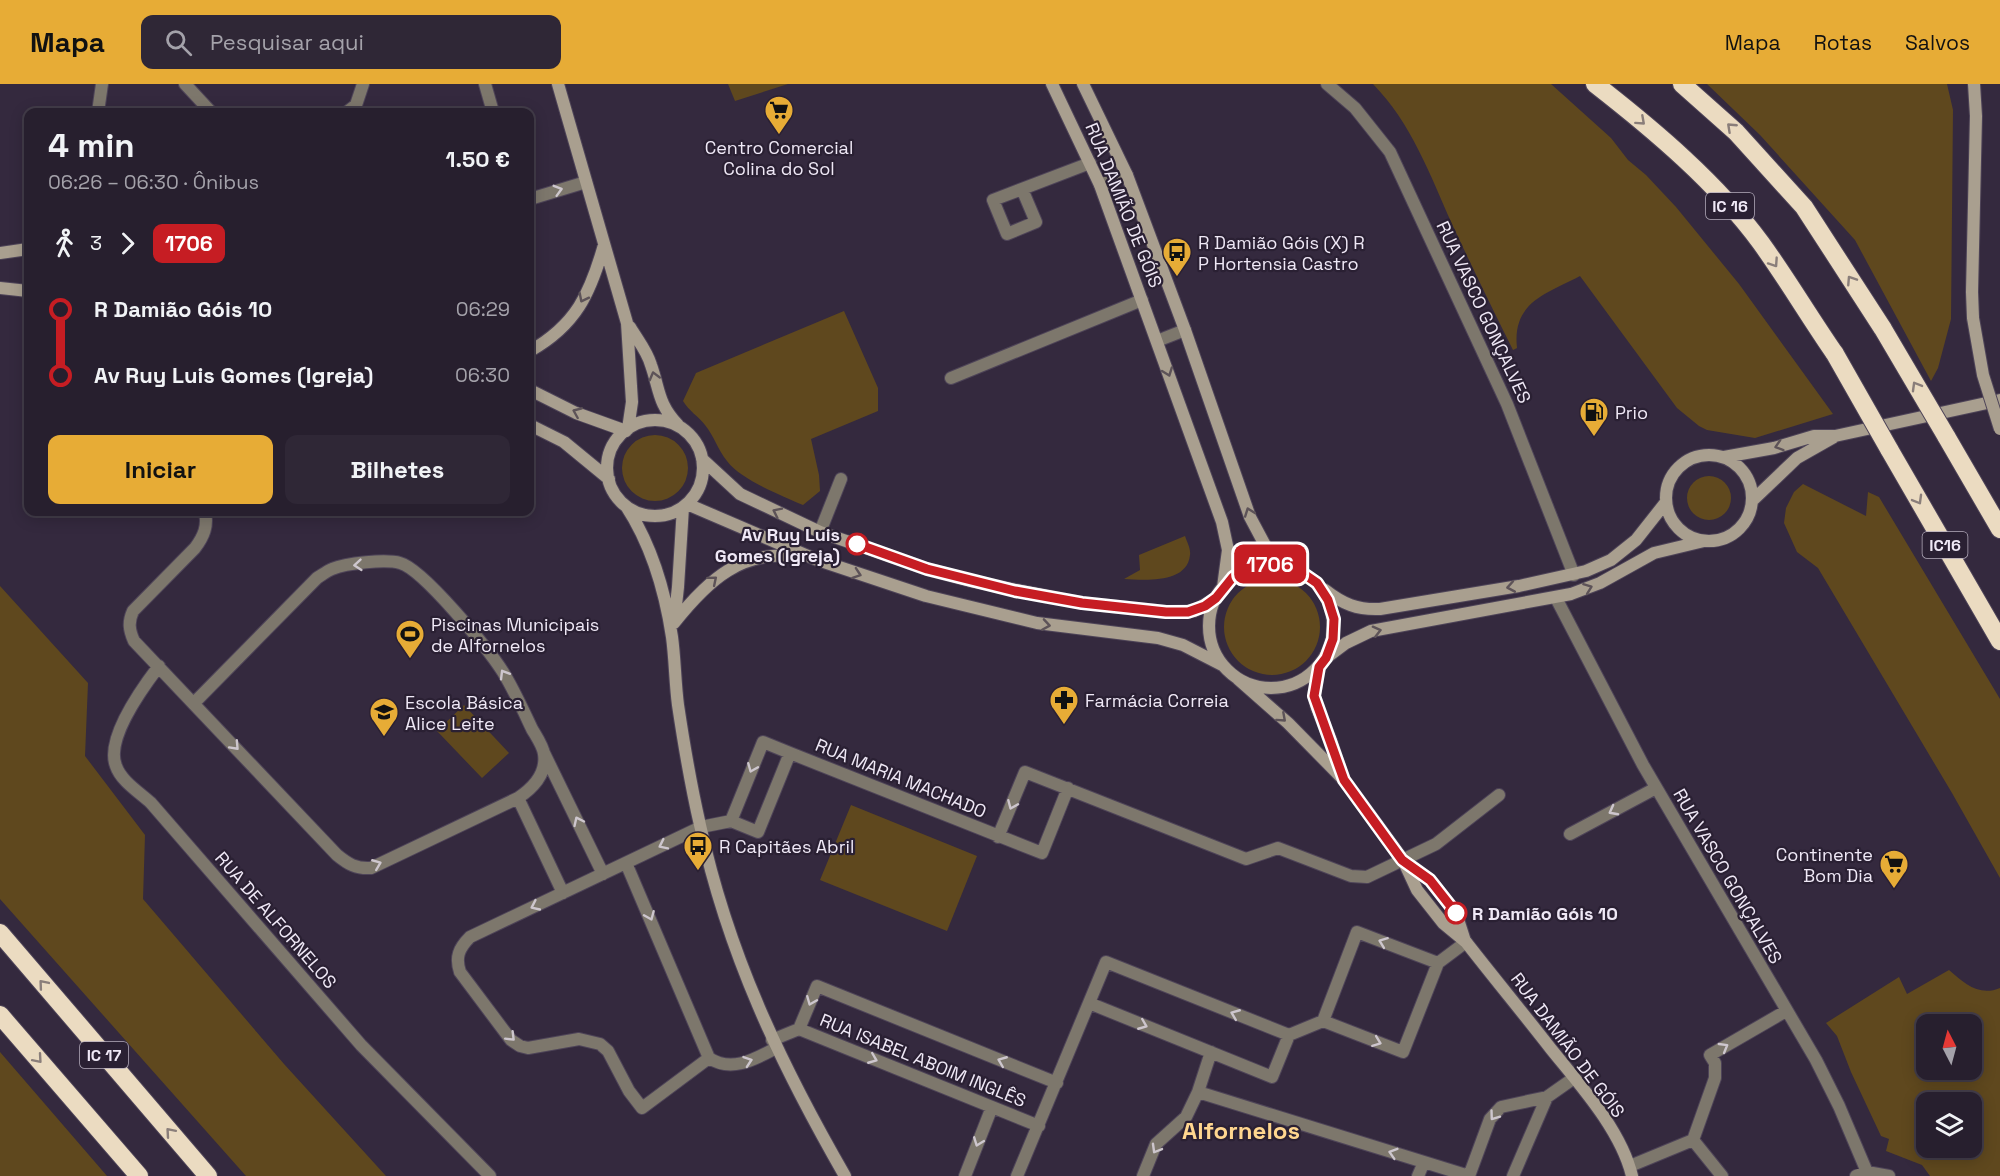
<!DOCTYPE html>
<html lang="pt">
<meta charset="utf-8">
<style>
:root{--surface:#271f2e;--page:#2f2736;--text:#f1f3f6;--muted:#a4a2aa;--line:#433d4a;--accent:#e7ac36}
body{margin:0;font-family:"Space Grotesk",sans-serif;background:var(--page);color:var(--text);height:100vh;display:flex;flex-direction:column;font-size:22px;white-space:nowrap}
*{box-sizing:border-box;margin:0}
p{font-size:20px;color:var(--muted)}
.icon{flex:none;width:33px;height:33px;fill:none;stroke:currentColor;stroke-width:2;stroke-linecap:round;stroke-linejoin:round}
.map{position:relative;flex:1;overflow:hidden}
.details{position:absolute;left:24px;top:24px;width:510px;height:408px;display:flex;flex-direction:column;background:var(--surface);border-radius:12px;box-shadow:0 3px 15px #0003,0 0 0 2px var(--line)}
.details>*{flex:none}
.badge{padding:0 12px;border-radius:9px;font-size:21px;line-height:39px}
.needle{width:39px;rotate:354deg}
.fabs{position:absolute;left:1916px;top:930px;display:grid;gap:12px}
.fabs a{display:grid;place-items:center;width:66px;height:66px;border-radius:12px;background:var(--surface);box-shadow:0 3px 15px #0003,0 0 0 2px var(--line);font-size:30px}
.map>.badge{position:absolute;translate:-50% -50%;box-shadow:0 0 0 3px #fff}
.legs{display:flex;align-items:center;gap:9px;height:66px;padding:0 24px;font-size:20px}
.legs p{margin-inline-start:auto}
.headline{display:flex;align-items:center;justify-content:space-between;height:102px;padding:0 24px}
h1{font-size:33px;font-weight:600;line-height:45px}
.cta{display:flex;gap:12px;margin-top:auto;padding:12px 24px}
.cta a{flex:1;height:69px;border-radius:12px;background:var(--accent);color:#111;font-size:24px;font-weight:600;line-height:69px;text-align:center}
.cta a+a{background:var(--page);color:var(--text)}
ul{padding:0 24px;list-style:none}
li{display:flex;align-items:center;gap:21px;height:66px;font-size:22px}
li i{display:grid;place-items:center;width:9px;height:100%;margin:0 8px;background:currentColor}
li i::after{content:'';width:15px;height:15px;margin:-8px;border:4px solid;border-radius:50%;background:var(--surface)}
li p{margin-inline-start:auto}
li:first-child i{background:linear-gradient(#0000 50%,currentColor 0)}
li:last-child i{background:linear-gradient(currentColor 50%,#0000 0)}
header{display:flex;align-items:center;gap:36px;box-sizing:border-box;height:84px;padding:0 30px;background:var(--accent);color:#111}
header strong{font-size:28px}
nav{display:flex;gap:33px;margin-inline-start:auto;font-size:21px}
.search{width:420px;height:54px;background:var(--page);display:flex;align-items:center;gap:15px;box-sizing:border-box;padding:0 21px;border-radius:12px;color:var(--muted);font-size:22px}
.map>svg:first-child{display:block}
.green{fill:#5f481e;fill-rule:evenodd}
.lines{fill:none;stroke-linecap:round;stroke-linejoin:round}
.street-casing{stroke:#4e4458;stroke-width:14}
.secondary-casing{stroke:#4e4458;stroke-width:14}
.highway-casing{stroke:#4e4458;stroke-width:20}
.street{stroke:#7d776c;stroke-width:12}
.secondary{stroke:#a99f8f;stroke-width:12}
.highway{stroke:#ebdbc1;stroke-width:18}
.secondary-bridge-casing{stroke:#4e4458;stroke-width:14;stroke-linecap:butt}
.highway-bridge-casing{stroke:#4e4458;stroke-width:20;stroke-linecap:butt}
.secondary-bridge{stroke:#a99f8f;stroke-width:12}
.highway-bridge{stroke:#ebdbc1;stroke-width:18}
.oneway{stroke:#8a7e7a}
.oneway2{stroke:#cdc6cd}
.oneway3{stroke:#5d5358}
.line-1-casing{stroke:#fff;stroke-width:14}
.line-1{stroke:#c61d23;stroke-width:9}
.stop-1-dot{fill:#fff;stroke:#c61d23;stroke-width:3}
.labels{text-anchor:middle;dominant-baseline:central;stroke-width:4.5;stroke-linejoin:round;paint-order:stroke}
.shield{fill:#2a2033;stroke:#b4acbc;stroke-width:1.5}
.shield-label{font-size:16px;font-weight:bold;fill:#efe8f6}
.poi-label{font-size:18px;fill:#efe8f6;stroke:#2a2033;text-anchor:start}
.street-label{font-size:18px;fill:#efe8f6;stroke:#2a2033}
.stop-label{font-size:18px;font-weight:bold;fill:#efe8f6;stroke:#2a2033;text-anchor:end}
.district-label{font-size:24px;font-weight:bold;fill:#ffd68f;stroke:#2a2033}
</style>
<header>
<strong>Mapa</strong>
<div class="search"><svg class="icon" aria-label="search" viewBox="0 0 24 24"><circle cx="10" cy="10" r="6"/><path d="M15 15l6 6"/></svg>Pesquisar aqui</div>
<nav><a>Mapa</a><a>Rotas</a><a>Salvos</a></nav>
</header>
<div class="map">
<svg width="2000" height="1092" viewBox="0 0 2000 1092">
<rect width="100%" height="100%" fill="#34293e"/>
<path class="green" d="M 728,0 L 788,0 L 735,17 Z
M 1373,0 L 1551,0 L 1611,54 L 1628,76 L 1646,91 L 1676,123 L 1739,200 L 1833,330 L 1755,354 L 1707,346 L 1699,342 L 1677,324 L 1580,192 C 1546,210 1512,218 1517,264 L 1513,266 C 1492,224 1472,183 1452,140 C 1430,91 1412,40 1373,0 Z
M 1707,0 L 1947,0 L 1953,26 L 1951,235 L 1938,284 L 1931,297 L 1855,156 L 1760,51 Z
M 844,227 L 878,304 L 878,327 L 811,355 L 819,391 L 820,407 L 803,421 C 781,411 741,396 727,377 C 718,366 714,352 705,341 C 698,332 689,327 683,317 L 696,289 Z
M622 384a33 33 0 1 1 66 0a33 33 0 1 1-66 0Z
M1687 414a22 22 0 1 1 44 0a22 22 0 1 1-44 0Z
M 1803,400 L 1866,432 L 1868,408 L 1879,413 L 2000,615 L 2000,794 L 1952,709 L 1818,484 L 1797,468 L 1784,439 L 1786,424 L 1794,408 Z
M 1185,452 C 1187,458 1191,465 1190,471 C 1187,500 1145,496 1124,495 L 1140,486 L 1139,471 Z
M1224 543a48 48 0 1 1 96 0a48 48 0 1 1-96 0Z
M 0,502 L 88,599 L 85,672 L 145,751 L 143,815 L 284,980 L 386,1092 L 246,1092 L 0,815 Z
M 464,621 L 509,669 L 482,694 L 437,647 Z
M 851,721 L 977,772 L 947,847 L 820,796 Z
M 1949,886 C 1964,899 1979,913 2000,904 L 2000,1092 L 1930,1092 L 1922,1081 L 1886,1067 L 1889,1055 L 1881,1052 L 1851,988 L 1837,952 L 1826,939 L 1899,893 L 1907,910 ZM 1926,940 L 1971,940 L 1971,986 L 1926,986 ZM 1926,1018 L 1971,1018 L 1971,1064 L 1926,1064 Z
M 0,968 L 107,1092 L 0,1092 Z"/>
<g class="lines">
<g class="street-casing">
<path id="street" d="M 185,0 L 211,28
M 485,0 L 493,28
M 1327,0 L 1355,24 L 1390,68 L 1507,320 L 1574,491
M 98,28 L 102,0
M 347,28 L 356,21 L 363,0
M 1100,101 L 1127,91
M 1022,105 L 1036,138 L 1007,150 L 993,116 L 1090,79
M 530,115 L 586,98
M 1157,257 L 1185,246
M 951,294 L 1142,216
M 820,448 L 841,395
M 1556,514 L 1643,681 L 1816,976 L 1839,1022 L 1867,1088
M 159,582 C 143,603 105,655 116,682 C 121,697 139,708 151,719 L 361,961 L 490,1092
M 194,619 L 317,494 C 322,491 327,487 332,485 C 346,479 386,475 400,479 C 423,485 489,566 503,588 C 514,606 523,626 532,645 C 536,652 543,662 544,670 C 547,690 533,704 518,714 L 371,784 C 356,785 348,780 337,771 L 134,557 C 129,546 128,538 133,527 L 195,464 C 204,452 208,442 205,428
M 544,669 L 603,790
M 790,669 L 758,748 L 731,737 L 763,658 L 790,669 L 1042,769 L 1068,704
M 518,714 L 563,809
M 1570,750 L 1656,704
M 998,753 L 1025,688 L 1246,775 L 1278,764 L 1351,792 L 1367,793 L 1436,760 L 1499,711
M 626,779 L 709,974 C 732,989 755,975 776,964
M 1089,919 L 1272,993 L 1289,951 L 1323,937 L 1403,968 L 1438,879 L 1466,858
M 1323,937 L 1357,848 L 1438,879
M 799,945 L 817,902 L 1057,999
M 799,945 L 1039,1042
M 772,956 L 799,945
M 709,974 L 642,1024 L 629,1007 L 608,967 L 600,960 L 579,955 L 528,964 L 520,962 L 511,956 L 460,888 C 455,873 459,864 470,853 L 701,743 L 731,737
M 1198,1008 L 1469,1092
M 1693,1056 L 1715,994 L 1715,979 L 1710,971 L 1786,927
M 1693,1056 L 1722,1092
M 1630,1082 L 1693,1056
M 965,1092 L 992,1023
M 1017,1092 L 1106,878 L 1289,951
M 1143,1092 L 1156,1060 L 1186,1033 L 1198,1008 L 1211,968
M 1418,1092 L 1424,1078
M 1469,1092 L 1490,1035 L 1501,1023 L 1547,1013 L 1574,994
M 1513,1092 L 1547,1013
M 1856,1092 L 1867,1088 L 1889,1092"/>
</g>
<g class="secondary-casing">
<path id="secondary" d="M 558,0 L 627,239 L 632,318 L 628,345
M 1052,0 L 1100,101 L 1222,438 L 1228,466 L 1223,503
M 1083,0 L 1127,91 L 1185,246 L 1250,433 L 1275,480
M 0,169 L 28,165
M 0,204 L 28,207
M 1973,234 L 1972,208 L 1976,32 L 1974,0
M 630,243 C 637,255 647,267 651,281 C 660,307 658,320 678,341
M 530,267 C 576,241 590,210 604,161
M 530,306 L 576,329 L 626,347
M607 384a48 48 0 1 1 96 0a48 48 0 1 1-96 0Z
M 530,341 L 564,358 L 609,395
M1666 414a43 43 0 1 1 86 0a43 43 0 1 1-86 0Z
M 1724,373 L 1774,364 L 1814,352 L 1835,352 L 2000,316
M 702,375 L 740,410 L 820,448 L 927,485 L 971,497 L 1082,519 L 1166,528 L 1194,527 L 1216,514
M 1753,416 L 1797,374 L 1834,353
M 687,420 L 815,475 L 926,512 L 1037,539 L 1158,554 L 1183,561 L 1222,581
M 626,422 C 651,460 665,507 672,553 C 675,575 675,598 678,621 C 684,661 691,702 700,741 C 728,870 780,979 845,1092
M1209 542a62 62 0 1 1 124 0a62 62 0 1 1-124 0Z
M 1325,506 C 1343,520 1357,526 1380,525 L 1519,502 L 1586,487 L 1611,476 L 1636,456 L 1666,418
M 674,539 C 708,496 742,464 801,473
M 674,539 L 678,503 L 683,423
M 1326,574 L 1346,559 L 1371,547 L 1571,510 L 1600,499 L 1654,469 L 1704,457
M 1319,583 L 1314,612 L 1317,624 L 1331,657 L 1342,692
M 1238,595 L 1288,639 L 1344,696 L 1403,776 L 1417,806 L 1443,839 L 1466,858 C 1494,894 1523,929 1551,965 C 1580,1001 1621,1046 1632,1092
M 1405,777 L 1430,796 L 1456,829 L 1465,857"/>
</g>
<g class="highway-casing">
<path id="highway" d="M 1595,0 C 1654,46 1717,99 1761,159 C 1787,195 1810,234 1835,270
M 1682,0 L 1736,48 L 1804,123 L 1883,245
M 1946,352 L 2000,445
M 1889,365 L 2000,557
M 0,849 L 208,1092
M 0,931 L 139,1092"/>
</g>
<use href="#street" class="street"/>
<use href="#secondary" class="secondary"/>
<use href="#highway" class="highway"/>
<g class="secondary-bridge-casing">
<path id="secondary-bridge" d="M 1973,234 L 1983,291 L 2000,345"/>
</g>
<g class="highway-bridge-casing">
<path id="highway-bridge" d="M 1883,245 L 1946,352
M 1835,270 L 1889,365"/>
</g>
<use href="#secondary-bridge" class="secondary-bridge"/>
<use href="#highway-bridge" class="highway-bridge"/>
</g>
<defs><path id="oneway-chevron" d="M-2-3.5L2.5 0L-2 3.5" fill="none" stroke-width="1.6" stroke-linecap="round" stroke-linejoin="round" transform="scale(1.5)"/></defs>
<g class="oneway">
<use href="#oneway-chevron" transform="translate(1641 37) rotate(42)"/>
<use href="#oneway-chevron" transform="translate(1731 43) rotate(-137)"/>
<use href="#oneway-chevron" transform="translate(1774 179) rotate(56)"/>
<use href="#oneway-chevron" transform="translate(1851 196) rotate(-123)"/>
<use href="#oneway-chevron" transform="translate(1916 302) rotate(-120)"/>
<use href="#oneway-chevron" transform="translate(1918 416) rotate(60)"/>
<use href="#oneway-chevron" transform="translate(43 900) rotate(-130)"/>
<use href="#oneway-chevron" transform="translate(38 975) rotate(49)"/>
<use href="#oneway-chevron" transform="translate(170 1048) rotate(-131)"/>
</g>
<g class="oneway2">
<use href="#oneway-chevron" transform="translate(558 106) rotate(-16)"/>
<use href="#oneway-chevron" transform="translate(358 481) rotate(175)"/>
<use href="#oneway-chevron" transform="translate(504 590) rotate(-121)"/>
<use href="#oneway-chevron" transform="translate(235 662) rotate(47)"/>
<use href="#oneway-chevron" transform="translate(752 684) rotate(112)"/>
<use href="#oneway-chevron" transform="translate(1012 721) rotate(113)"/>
<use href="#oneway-chevron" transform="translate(1613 727) rotate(152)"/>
<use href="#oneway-chevron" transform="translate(578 737) rotate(-115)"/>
<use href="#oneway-chevron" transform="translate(663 761) rotate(154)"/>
<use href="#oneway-chevron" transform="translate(377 780) rotate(-22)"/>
<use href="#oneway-chevron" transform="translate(535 822) rotate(155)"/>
<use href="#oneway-chevron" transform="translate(650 832) rotate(67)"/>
<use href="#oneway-chevron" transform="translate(1383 858) rotate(-159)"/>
<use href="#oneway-chevron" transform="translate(811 917) rotate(112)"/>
<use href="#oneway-chevron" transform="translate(1235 930) rotate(-158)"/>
<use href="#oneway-chevron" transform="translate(1143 941) rotate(22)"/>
<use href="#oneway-chevron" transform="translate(511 953) rotate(45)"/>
<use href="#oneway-chevron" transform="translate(1377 958) rotate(21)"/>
<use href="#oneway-chevron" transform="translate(1724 963) rotate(-30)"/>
<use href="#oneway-chevron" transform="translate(873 975) rotate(22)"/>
<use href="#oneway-chevron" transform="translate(748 977) rotate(-19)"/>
<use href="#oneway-chevron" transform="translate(1002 977) rotate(-158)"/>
<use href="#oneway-chevron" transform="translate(1494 1032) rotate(126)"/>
<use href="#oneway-chevron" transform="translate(978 1058) rotate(111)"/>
<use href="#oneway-chevron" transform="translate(1156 1065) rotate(120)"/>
<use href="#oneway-chevron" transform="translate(1393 1069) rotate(-163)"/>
</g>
<g class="oneway3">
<use href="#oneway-chevron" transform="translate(583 214) rotate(117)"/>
<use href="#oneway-chevron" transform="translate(1168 288) rotate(70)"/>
<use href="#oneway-chevron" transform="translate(654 292) rotate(-105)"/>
<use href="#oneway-chevron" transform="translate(577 328) rotate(-157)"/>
<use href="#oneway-chevron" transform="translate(1779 362) rotate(162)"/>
<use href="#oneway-chevron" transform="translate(777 428) rotate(-154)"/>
<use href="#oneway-chevron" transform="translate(1249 428) rotate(-110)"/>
<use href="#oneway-chevron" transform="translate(857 490) rotate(19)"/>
<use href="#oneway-chevron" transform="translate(713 496) rotate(-40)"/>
<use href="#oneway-chevron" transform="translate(1511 503) rotate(170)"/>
<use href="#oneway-chevron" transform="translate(1588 504) rotate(-21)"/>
<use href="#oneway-chevron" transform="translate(1046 541) rotate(9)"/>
<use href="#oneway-chevron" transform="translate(1377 547) rotate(-14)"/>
<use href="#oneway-chevron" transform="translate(1282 634) rotate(42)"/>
</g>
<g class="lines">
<g class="line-1-casing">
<path id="line-1" d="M 857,460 L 927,485 L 1015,507 L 1082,519 L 1166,528 L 1188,528 L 1205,522 L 1216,514 L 1233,493 L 1246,485 L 1260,481 L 1275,480 L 1298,486 L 1317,499 L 1328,516 L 1334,535 L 1333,555 L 1326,574 L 1319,583 L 1314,612 L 1344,696 L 1402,776 L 1430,796 L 1456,829"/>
</g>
<use href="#line-1" class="line-1"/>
</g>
<defs>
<g id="supermarket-pin" transform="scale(1.5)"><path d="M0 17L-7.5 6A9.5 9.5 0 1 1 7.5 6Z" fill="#e7ac36" stroke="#2a2033"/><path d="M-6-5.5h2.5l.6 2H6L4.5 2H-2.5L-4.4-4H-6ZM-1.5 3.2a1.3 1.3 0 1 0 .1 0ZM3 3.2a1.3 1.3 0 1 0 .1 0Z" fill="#111"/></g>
<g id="bus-pin" transform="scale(1.5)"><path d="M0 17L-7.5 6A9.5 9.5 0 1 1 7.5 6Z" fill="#e7ac36" stroke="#2a2033"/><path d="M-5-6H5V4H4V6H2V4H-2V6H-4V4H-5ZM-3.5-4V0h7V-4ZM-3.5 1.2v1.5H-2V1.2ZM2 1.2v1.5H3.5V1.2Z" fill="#111"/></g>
<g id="fuel-pin" transform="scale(1.5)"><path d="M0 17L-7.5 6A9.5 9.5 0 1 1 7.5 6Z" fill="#e7ac36" stroke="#2a2033"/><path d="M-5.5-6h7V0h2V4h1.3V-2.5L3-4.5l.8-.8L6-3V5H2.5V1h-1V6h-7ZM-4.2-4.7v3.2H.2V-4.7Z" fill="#111"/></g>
<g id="stadium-pin" transform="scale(1.5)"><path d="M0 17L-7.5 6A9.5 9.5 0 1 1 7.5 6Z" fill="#e7ac36" stroke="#2a2033"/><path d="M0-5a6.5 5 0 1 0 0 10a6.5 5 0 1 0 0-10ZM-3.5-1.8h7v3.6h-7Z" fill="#111"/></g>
<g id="pharmacy-pin" transform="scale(1.5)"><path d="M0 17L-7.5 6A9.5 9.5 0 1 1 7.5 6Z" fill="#e7ac36" stroke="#2a2033"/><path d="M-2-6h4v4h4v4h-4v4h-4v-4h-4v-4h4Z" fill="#111"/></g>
<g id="school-pin" transform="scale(1.5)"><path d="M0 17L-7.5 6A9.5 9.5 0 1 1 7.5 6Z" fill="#e7ac36" stroke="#2a2033"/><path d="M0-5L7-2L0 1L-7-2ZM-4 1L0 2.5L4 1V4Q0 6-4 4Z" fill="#111"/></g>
</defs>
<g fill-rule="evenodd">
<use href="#supermarket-pin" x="779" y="26"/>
<use href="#bus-pin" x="1177" y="168"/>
<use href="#fuel-pin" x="1594" y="328"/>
<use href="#stadium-pin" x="410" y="550"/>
<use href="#pharmacy-pin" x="1064" y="616"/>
<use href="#school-pin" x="384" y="628"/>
<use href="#bus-pin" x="698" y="762"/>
<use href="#supermarket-pin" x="1894" y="780"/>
</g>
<g class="stop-1-dot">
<circle cx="857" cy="460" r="10"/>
<circle cx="1456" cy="829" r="10"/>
</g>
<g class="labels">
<g class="shield">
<rect x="1706" y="109" width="48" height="26" rx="4.5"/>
<rect x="1922.5" y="448" width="45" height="26" rx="4.5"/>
<rect x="80" y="958" width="48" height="26" rx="4.5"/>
</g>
<g class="shield-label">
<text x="1730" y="122">IC 16</text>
<text x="1945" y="461">IC16</text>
<text x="104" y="971">IC 17</text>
</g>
<g class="poi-label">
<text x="779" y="63" text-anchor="middle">Centro Comercial<tspan x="779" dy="21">Colina do Sol</tspan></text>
<text x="1198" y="158">R Damião Góis (X) R<tspan x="1198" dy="21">P Hortensia Castro</tspan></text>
<text x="1615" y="328">Prio</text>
<text x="431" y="540">Piscinas Municipais<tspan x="431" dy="21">de Alfornelos</tspan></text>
<text x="1085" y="616">Farmácia Correia</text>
<text x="405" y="618">Escola Básica<tspan x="405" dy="21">Alice Leite</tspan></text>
<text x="719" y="762">R Capitães Abril</text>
<text x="1873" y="770" text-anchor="end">Continente<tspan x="1873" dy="21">Bom Dia</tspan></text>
</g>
<g class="street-label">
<text transform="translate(1124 121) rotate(68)">RUA DAMIÃO DE GÓIS</text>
<text transform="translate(1484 228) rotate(65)">RUA VASCO GONÇALVES</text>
<text transform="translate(901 694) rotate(22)">RUA MARIA MACHADO</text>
<text transform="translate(1728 792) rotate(60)">RUA VASCO GONÇALVES</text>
<text transform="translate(276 836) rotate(49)">RUA DE ALFORNELOS</text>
<text transform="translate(1568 961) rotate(53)">RUA DAMIÃO DE GÓIS</text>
<text transform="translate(923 976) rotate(22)">RUA ISABEL ABOIM INGLÊS</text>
</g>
<g class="stop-label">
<text x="840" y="450">Av Ruy Luis<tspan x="840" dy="21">Gomes (Igreja)</tspan></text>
<text x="1472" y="829" text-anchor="start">R Damião Góis 10</text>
</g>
<g class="district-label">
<text x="1241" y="1046">Alfornelos</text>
</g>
</g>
</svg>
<div class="fabs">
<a><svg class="needle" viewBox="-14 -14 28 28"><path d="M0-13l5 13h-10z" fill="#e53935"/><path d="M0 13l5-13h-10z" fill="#a4a2aa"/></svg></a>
<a><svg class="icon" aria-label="layers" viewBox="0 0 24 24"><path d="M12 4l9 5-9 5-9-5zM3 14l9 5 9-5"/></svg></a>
</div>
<b class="badge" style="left:1270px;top:480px;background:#c61d23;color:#fff">1706</b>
<section class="details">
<div class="headline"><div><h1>4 min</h1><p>06:26 – 06:30 · Ônibus</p></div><b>1.50 €</b></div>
<div class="legs"><svg class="icon" aria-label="walk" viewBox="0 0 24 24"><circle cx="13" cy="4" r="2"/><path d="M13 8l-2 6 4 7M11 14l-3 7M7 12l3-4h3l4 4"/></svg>3<svg class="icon" aria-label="forward" viewBox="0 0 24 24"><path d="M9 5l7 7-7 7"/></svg><b class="badge" style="background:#c61d23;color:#fff">1706</b></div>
<ul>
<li><i style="color:#c61d23"></i><b>R Damião Góis 10</b><p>06:29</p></li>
<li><i style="color:#c61d23"></i><b>Av Ruy Luis Gomes (Igreja)</b><p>06:30</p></li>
</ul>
<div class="cta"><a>Iniciar</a><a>Bilhetes</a></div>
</section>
</div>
